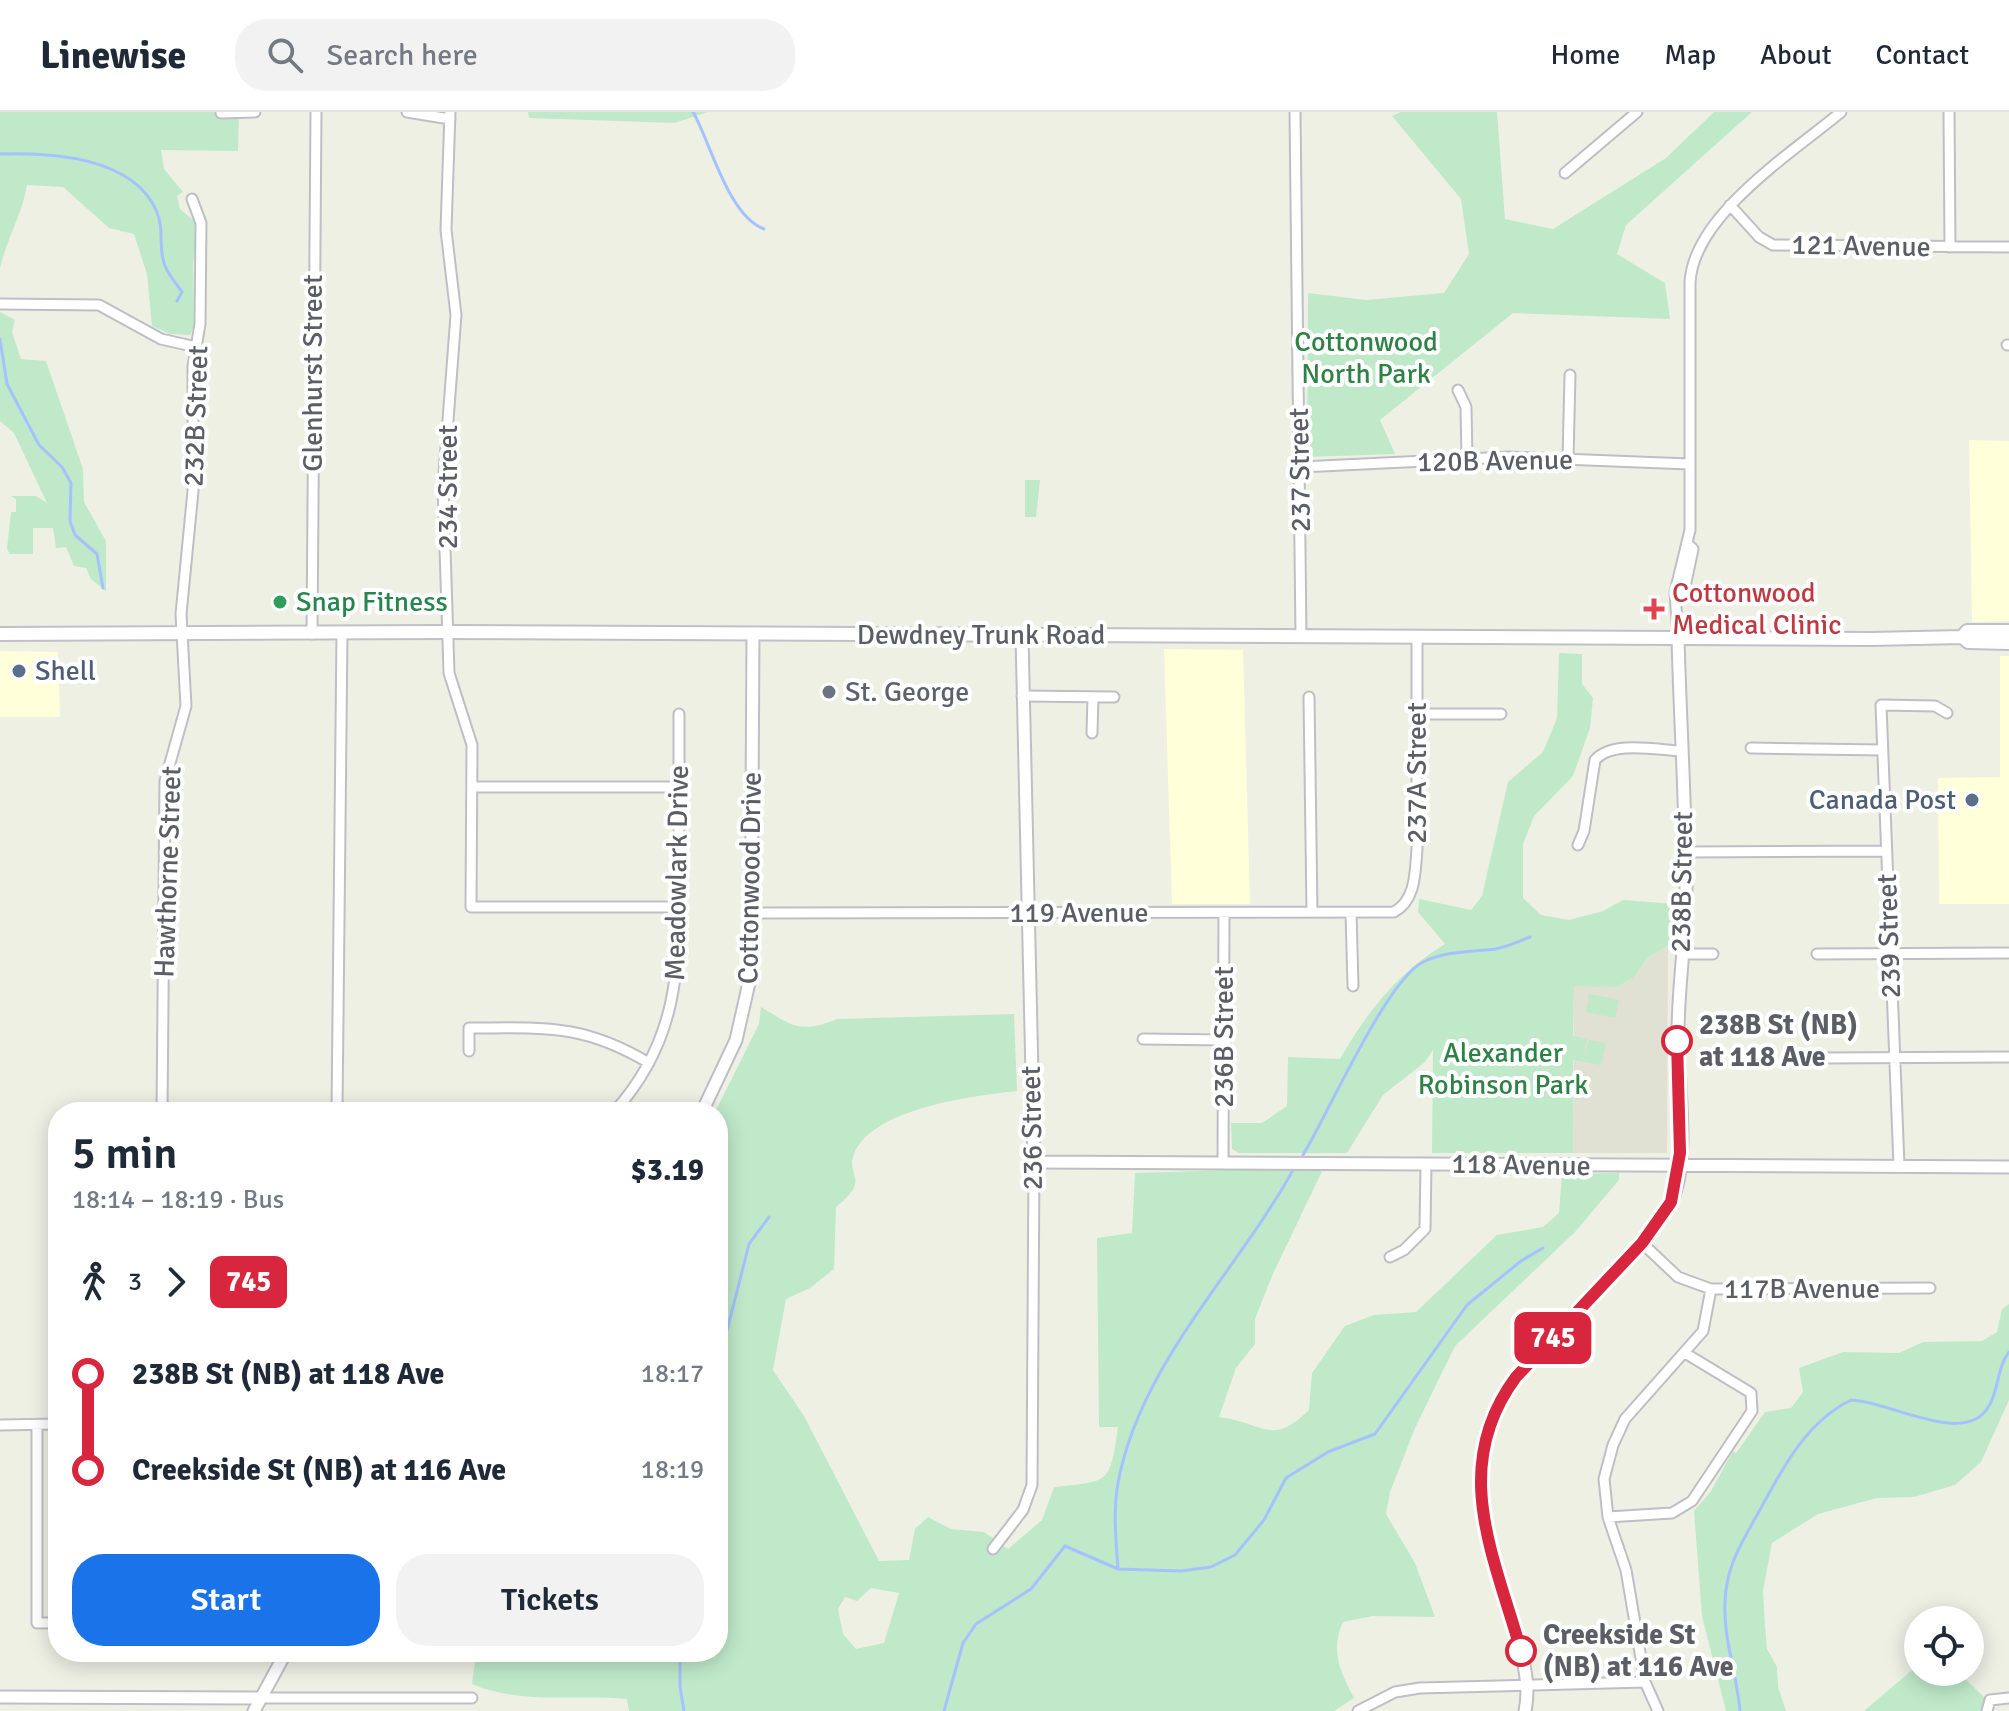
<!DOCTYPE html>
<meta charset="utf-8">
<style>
:root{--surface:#fff;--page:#f2f2f3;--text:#1f2937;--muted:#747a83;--line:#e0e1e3;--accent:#1a73e8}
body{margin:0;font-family:Signika,sans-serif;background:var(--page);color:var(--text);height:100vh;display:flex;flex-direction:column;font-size:30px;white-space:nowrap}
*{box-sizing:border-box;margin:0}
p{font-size:26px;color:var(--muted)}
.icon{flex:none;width:44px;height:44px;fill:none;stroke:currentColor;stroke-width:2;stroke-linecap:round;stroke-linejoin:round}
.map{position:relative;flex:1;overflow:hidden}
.panel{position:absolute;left:48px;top:990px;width:680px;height:560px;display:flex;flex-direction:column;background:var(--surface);border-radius:32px;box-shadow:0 4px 20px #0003}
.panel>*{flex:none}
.badge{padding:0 16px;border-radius:12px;font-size:28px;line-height:52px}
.tools{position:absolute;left:1904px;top:1494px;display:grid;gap:16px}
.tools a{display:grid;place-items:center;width:80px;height:80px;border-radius:50%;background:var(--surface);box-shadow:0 4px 20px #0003;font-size:40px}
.map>.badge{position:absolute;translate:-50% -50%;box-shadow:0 0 0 4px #fff}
.legs{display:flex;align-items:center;gap:12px;height:88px;padding:0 24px;font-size:26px}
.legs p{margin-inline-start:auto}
.summary{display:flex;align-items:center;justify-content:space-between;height:136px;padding:0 24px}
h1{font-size:44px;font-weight:600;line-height:60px}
.primary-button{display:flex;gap:16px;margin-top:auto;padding:16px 24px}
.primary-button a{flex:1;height:92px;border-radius:32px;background:var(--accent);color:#fff;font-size:32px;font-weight:600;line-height:92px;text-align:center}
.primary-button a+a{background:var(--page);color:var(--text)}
ul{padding:0 24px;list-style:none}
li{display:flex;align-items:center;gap:28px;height:96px;font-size:30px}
li i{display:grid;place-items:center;width:12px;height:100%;margin:0 10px;background:currentColor}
li i::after{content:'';width:20px;height:20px;margin:-10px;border:6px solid;border-radius:50%;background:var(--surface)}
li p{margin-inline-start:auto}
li:first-child i{background:linear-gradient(#0000 50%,currentColor 0)}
li:last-child i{background:linear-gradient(currentColor 50%,#0000 0)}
header{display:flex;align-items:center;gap:48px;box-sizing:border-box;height:112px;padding:0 40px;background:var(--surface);border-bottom:2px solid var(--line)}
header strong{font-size:38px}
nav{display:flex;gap:44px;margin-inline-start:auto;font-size:28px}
.search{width:560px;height:72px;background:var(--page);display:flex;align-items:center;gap:20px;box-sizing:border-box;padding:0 28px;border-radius:32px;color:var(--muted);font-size:30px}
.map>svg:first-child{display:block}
.commercial{fill:#ffffda}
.education{fill:#e0e0d3}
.green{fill:#bfe9c9;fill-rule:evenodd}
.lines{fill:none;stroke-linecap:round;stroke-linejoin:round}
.stream{stroke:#a5c2ff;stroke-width:3}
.minor-casing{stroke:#bebfc6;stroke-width:13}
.tertiary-casing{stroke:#bebfc6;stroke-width:15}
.secondary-casing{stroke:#bfc0c8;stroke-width:16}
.minor{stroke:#fff;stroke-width:9}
.tertiary{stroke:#fff;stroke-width:11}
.secondary{stroke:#fff;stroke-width:12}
.line-1-casing{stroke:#fff;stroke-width:18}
.line-1{stroke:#d7263d;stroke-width:12}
.leisure-dot{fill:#2e9e5b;stroke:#fff;stroke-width:3}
.health-dot{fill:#e0444e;stroke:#fff;stroke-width:3}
.service-dot{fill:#5c6f8a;stroke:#fff;stroke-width:3}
.worship-dot{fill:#6b7280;stroke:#fff;stroke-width:3}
.stop-1-dot{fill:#fff;stroke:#d7263d;stroke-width:4}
.labels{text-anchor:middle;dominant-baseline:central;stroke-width:8;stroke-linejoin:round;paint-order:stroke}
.street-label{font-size:28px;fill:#5c5e66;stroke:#fff}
.park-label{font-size:28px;fill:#2f8246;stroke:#fff}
.health-label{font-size:28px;fill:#be3a42;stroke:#fff;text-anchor:start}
.leisure-label{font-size:28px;fill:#27864d;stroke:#fff;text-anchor:start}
.service-label{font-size:28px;fill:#4e5e75;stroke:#fff;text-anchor:start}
.worship-label{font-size:28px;fill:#5b616d;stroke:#fff;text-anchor:start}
.stop-label{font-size:28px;font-weight:bold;fill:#5c5e66;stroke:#fff;text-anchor:start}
</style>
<header>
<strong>Linewise</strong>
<div class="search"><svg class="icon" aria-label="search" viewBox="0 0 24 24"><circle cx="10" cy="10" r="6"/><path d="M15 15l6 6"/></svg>Search here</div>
<nav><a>Home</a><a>Map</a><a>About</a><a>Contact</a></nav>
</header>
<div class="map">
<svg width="2009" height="1599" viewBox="0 0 2009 1599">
<rect width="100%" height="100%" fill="#eff0e4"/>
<path class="commercial" d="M 1969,328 L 2009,329 L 2009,509 L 1972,510 Z
M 1164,537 L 1243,538 L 1250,792 L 1172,792 Z
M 0,539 L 58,540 L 60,605 L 0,605 Z
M 2000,544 L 2009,544 L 2009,792 L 1939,792 L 1938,666 L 2000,665 Z"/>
<path class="education" d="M 1668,834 L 1667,1041 L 1573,1041 L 1574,873 L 1617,875 L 1634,865 L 1648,845 Z"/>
<path class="green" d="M 0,0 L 239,0 L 238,39 L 161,38 L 164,57 L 183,80 L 177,84 L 180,97 L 198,112 L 193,151 L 194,215 L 190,223 L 170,222 L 152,214 L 147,162 L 134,122 L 109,116 L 63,75 L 27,73 C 22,103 7,126 0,156 Z
M 528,0 L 708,0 L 674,11 L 529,6 Z
M 1401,0 L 1497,0 L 1505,107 L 1553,117 L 1666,46 L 1714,0 L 1752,0 L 1626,113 L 1617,142 L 1665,171 L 1670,207 L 1513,201 L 1380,308 L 1395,342 L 1307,345 L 1308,181 L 1366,188 L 1444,181 L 1469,142 L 1461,87 L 1392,4 Z
M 0,200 L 15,208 L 12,220 L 21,247 L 46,249 L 83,357 L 84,390 L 106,429 L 106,479 L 91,467 L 86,456 L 74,454 L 66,435 L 56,436 L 53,416 L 33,416 L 33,442 L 10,442 L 7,437 L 11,400 L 16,400 L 16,387 L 11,384 L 36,384 L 47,391 L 14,321 L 0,309 Z
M 1025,368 L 1040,368 L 1036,405 L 1025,405 Z
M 1559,541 L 1582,542 L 1582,572 L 1593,586 L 1590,616 L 1573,664 L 1534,704 L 1523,732 L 1523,786 L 1541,803 L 1569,808 L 1603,799 L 1623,788 L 1675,792 L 1668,834 L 1648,845 L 1634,865 L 1617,875 L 1574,874 L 1573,924 L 1587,927 L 1583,949 L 1589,928 L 1606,931 L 1601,953 L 1573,948 L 1573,1041 L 1432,1041 L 1433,938 L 1425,950 L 1383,983 L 1347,1041 L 1239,1041 L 1232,1037 L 1231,1011 L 1262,1011 L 1287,994 L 1288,945 L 1340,947 C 1367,900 1398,860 1445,832 L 1418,800 L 1419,787 L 1471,798 L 1482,784 L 1508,670 L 1543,640 L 1557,606 Z
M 1589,882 L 1619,888 L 1615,906 L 1586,900 Z
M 761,895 C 792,914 801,922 837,907 L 1014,902 L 1017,979 C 973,984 872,996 854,1042 C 845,1063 872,1067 836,1095 L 834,1157 L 810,1176 L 786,1187 L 773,1258 L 804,1304 L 879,1449 L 909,1448 L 915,1417 L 928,1405 L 951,1417 L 984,1420 L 1008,1437 L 1042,1408 L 1054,1375 C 1109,1369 1110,1373 1118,1315 L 1099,1315 L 1097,1126 L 1132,1121 L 1135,1061 L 1324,1055 L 1272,1164 L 1255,1207 L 1255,1232 L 1236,1256 L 1219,1305 C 1265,1311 1271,1335 1309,1298 L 1312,1261 L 1345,1214 L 1374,1203 L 1416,1200 L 1497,1123 L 1543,1115 L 1559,1101 L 1562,1062 L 1619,1061 L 1619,1068 L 1575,1120 L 1455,1234 L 1415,1316 L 1390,1380 L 1386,1402 L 1415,1451 L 1435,1505 L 1373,1504 L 1343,1510 C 1330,1538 1340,1560 1354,1586 L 1334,1599 L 629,1599 L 627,1587 C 576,1582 520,1593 472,1572 L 476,1540 L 718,1540 L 715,1000 L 759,912 ZM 871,1476 L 899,1481 L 884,1531 L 856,1537 L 843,1522 L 838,1497 L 845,1485 L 857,1489 Z
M 2009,1192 L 2009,1288 L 1981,1350 L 1955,1373 L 1914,1385 L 1877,1386 L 1818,1402 L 1772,1431 L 1763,1479 L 1765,1515 L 1767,1537 L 1777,1555 L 1778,1575 L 1786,1599 L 1726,1599 L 1702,1504 L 1694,1399 L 1711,1379 L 1733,1339 L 1736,1341 L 1765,1300 L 1791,1296 L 1803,1280 L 1799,1256 L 1843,1240 L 1899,1241 L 1923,1230 L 1982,1229 L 1997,1220 L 2002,1197 Z
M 1918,1553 L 1918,1560 L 1958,1560 L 1985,1586 L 1985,1599 L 1864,1599 Z"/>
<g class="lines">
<path class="stream" d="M 693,0 C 710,29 728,104 764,117
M 0,42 C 51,40 132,45 156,98 C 164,115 159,131 163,147 C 165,159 175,170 182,180 L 177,189
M 0,227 L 7,272 L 39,333 L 62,355 L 71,371 L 70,409 L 75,423 L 97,442 L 103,476
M 1303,1043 C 1328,1002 1386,869 1423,850 C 1446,839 1471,840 1495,837 C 1507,835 1519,829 1530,825
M 718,1254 L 749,1132 L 769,1105
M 1118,1457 C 1116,1429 1113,1399 1118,1371 C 1140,1252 1236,1161 1293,1058
M 680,1540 L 680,1575 L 684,1599
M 944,1599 L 963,1531 L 976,1512 L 1031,1477 L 1065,1434 L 1118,1457 L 1181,1459 L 1211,1455 L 1235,1443 L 1264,1408 L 1286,1366 L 1328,1340 L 1375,1322 L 1467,1193 L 1521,1149 L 1543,1136
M 1740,1599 C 1737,1562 1723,1527 1725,1490 C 1726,1451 1745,1426 1762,1394 C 1785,1352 1807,1310 1851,1288 C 1886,1288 1962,1334 1987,1297 C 1999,1281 1996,1257 2009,1240"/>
<g class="minor-casing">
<path id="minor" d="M 407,0 L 450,7
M 450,0 L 446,118 L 456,203 L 443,374 L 449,561 L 472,633 L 471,795 L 679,795
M 1295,0 L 1301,525
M 1949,0 L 1950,135
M 221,1 L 255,0
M 1565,61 L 1637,0
M 1730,93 L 1759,125 L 1773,133 L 2009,135
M 0,192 L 99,193 L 161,227 L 196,235
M 2007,233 L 2009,233
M 1458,278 L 1466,295 L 1467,347
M 1568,347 L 1570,263
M 1301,355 L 1508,345 L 1689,352
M 1678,487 L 1683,484 L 1692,442 L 1693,437 L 1689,433
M 312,522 L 316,0
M 1678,525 L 1675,480 L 1690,418 L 1690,170 C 1694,103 1792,41 1841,0
M 1022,584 L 1114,585
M 1309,585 L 1312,800
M 1417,602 L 1501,602
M 1092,621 L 1093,585
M 1751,636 L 1882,638
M 473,675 L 679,675
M 1578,733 L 1584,719 L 1595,648 C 1612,628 1657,638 1681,639
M 1685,740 L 1886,739
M 752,801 L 1394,800 C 1416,788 1415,761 1417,737 L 1417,525
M 1351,801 L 1353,874
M 1681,842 L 1713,842
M 1817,842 L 2009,841
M 1143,927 L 1226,928
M 469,939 L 469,916 C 544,916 582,911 649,951
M 1824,946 L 2009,945
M 162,1000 L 165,669 L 186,594 L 181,502 L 193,379 L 193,254 L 200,212 L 201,111 L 192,87
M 337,1000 L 342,521
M 614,1000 C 682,925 679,849 679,754 C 679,703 679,653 679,602
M 1223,1049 L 1224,801
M 1899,1054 L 1881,593 L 1935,594 L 1947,601
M 1642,1131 L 1678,1165 L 1711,1177 L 1930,1176
M 1390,1145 L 1404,1138 L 1425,1117 L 1426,1052
M 0,1313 L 58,1312
M 37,1313 L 37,1511 L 58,1511
M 1608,1405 L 1672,1401 L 1692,1389 L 1752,1299 L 1751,1281 L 1685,1241
M 993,1437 L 1023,1398 L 1032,1373 L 1034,1050
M 261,1586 L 472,1586
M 1358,1599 L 1395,1580 L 1420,1576 L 1645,1570
M 1658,1599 L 1645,1570 L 1626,1458 L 1608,1405 L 1604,1367 L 1613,1333 L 1625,1307 L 1703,1219 L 1711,1177
M 1987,1599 L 1990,1588 L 2009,1586"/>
</g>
<g class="tertiary-casing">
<path id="tertiary" d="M 1022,524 L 1034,1050 L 2009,1055
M 702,1000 L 736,928 L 751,862 L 753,522
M 0,1585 L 261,1586
M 254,1599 L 286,1540
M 1525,1599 C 1531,1570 1522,1544 1514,1516 C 1496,1452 1469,1389 1486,1322 C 1508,1240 1626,1169 1670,1092 C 1691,1054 1678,974 1678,930 C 1677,880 1686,830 1686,779 C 1686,695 1680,610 1678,525"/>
</g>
<g class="secondary-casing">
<path id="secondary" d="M 0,522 L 448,520 L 1871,527 L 1962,525 L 1967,519 L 2009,519
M 1962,525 L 1968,530 L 2009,531"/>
</g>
<use href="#minor" class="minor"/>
<use href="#tertiary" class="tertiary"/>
<use href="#secondary" class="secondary"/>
</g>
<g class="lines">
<g class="line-1-casing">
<path id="line-1" d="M 1521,1539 C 1494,1443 1449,1355 1516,1265 L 1642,1131 L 1671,1090 L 1680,1041 L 1677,929"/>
</g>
<use href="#line-1" class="line-1"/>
</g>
<circle class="leisure-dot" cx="280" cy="490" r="8"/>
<path class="health-dot" d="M1650 485h8v8h8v8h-8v8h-8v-8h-8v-8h8z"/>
<g class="service-dot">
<circle cx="19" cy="559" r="8"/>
<circle cx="1972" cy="688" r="8"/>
</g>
<circle class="worship-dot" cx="829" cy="580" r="8"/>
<g class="stop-1-dot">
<circle cx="1677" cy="929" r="14"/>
<circle cx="1521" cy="1539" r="14"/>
</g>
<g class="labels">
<g class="street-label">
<text transform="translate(1861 134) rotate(1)">121 Avenue</text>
<text transform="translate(313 261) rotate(-90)">Glenhurst Street</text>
<text transform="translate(196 304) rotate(-88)">232B Street</text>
<text transform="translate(1495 349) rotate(-1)">120B Avenue</text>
<text transform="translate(1300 358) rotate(-91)">237 Street</text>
<text transform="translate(448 375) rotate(-90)">234 Street</text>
<text x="981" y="523">Dewdney Trunk Road</text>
<text transform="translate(1417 661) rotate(-90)">237A Street</text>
<text transform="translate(168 760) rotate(-88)">Hawthorne Street</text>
<text transform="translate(677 761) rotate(-89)">Meadowlark Drive</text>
<text transform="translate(750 766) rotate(-89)">Cottonwood Drive</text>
<text transform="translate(1682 770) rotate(-89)">238B Street</text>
<text x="1079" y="801">119 Avenue</text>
<text transform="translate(1889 824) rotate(-92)">239 Street</text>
<text transform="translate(1224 925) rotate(-90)">236B Street</text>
<text transform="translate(1032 1016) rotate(-91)">236 Street</text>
<text transform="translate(1521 1053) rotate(1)">118 Avenue</text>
<text x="1802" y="1177">117B Avenue</text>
</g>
<g class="park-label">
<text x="1366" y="230">Cottonwood<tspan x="1366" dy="32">North Park</tspan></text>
<text x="1503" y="941">Alexander<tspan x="1503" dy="32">Robinson Park</tspan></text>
</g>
<g class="health-label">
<text x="1672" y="481">Cottonwood<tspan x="1672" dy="32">Medical Clinic</tspan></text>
</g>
<g class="leisure-label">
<text x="296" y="490">Snap Fitness</text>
</g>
<g class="service-label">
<text x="35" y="559">Shell</text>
<text x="1956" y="688" text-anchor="end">Canada Post</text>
</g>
<g class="worship-label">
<text x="845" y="580">St. George</text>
</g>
<g class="stop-label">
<text x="1699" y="913">238B St (NB)<tspan x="1699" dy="32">at 118 Ave</tspan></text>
<text x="1543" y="1523">Creekside St<tspan x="1543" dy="32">(NB) at 116 Ave</tspan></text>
</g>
</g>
</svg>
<div class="tools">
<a><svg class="icon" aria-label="locate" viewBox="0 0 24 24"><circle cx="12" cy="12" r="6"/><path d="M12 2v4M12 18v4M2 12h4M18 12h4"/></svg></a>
</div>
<b class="badge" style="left:1553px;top:1226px;background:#d7263d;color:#fff">745</b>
<section class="panel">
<div class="summary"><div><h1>5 min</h1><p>18:14 – 18:19 · Bus</p></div><b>$3.19</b></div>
<div class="legs"><svg class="icon" aria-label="walk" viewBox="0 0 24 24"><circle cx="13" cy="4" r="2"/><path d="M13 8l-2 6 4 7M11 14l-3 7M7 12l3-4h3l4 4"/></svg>3<svg class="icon" aria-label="forward" viewBox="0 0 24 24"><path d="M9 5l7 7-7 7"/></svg><b class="badge" style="background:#d7263d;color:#fff">745</b></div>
<ul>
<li><i style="color:#d7263d"></i><b>238B St (NB) at 118 Ave</b><p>18:17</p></li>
<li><i style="color:#d7263d"></i><b>Creekside St (NB) at 116 Ave</b><p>18:19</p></li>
</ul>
<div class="primary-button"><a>Start</a><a>Tickets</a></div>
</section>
</div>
